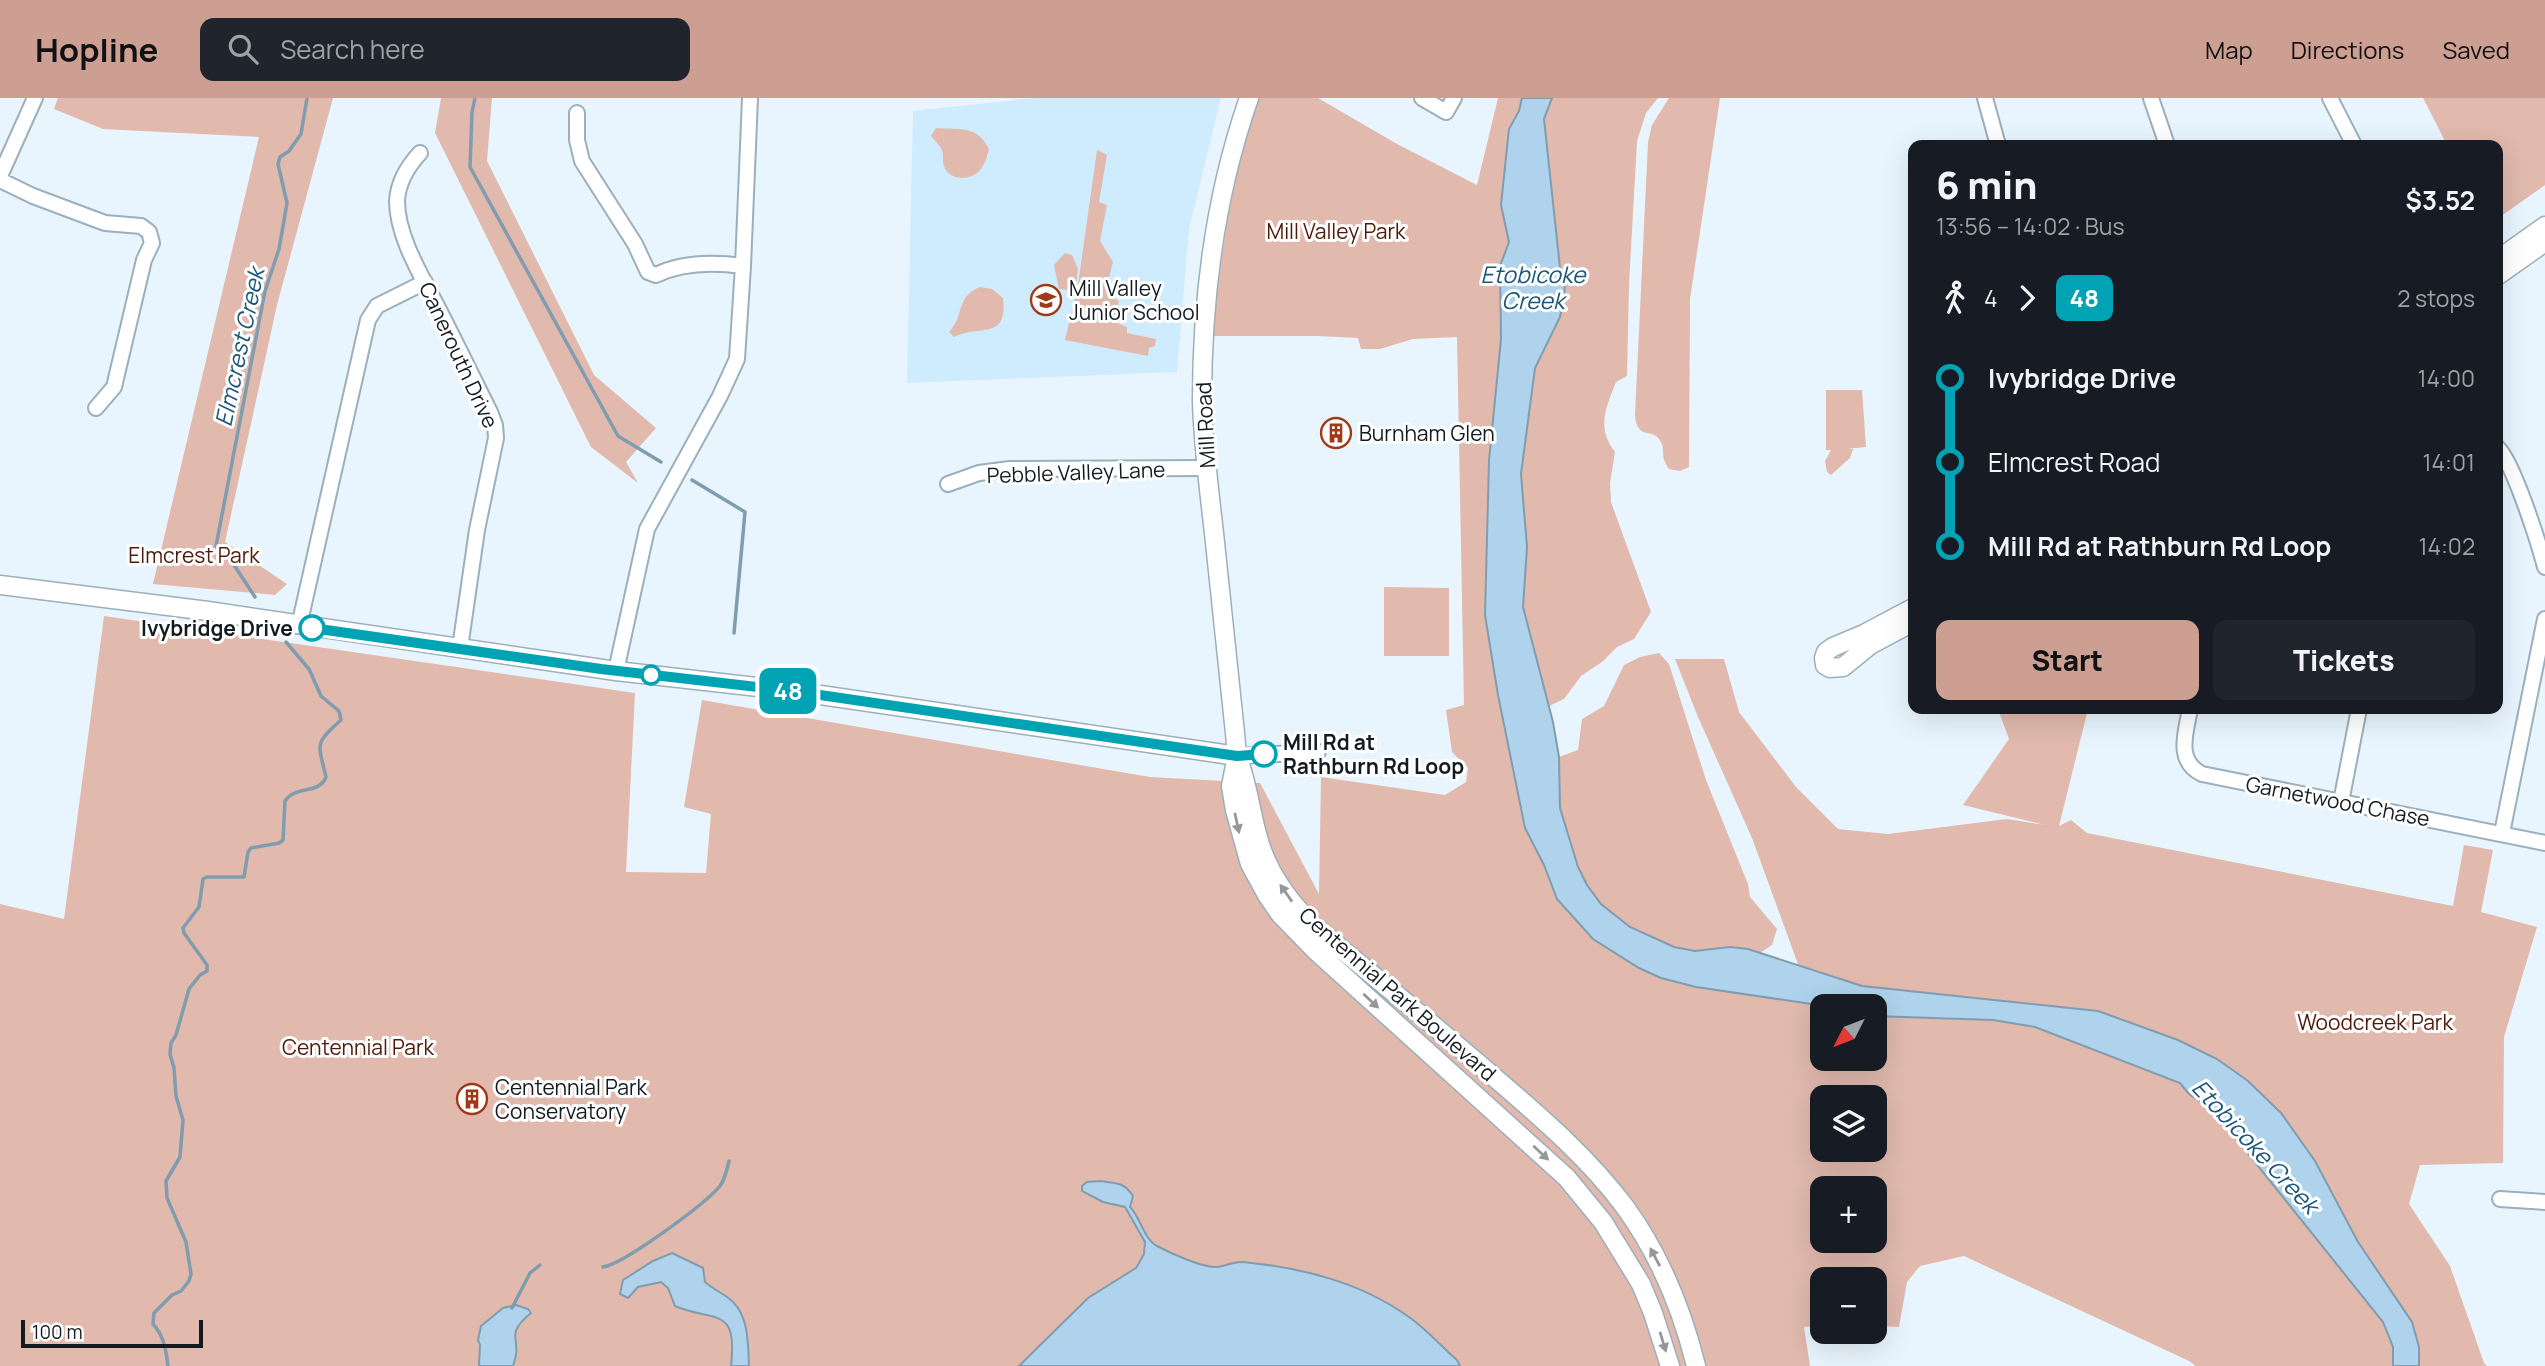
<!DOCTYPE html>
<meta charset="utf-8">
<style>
:root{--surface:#171b24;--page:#20242c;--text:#f1f3f6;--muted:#9ea1a6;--accent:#cd9f92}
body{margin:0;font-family:Manrope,sans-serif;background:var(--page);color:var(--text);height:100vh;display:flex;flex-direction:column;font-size:26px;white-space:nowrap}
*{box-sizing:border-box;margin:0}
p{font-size:23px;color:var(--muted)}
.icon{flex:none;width:38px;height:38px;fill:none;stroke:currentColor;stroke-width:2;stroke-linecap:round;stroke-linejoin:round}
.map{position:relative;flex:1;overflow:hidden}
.panel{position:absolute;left:1908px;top:42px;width:595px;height:574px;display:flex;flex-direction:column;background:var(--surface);border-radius:14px;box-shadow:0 7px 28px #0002}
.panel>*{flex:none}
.badge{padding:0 14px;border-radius:10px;font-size:24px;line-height:46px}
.needle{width:46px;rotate:228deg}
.buttons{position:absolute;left:1810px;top:896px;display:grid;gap:14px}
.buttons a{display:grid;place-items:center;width:77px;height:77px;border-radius:14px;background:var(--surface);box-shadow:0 7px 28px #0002;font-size:35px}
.scale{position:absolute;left:21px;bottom:18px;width:182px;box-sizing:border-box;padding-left:7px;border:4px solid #141b20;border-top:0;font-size:19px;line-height:24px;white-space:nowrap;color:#141b20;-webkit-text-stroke:5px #fff;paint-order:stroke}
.map>.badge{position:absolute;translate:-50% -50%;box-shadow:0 0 0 4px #fff}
.legs{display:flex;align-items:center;gap:10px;height:77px;padding:0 28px;font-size:23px}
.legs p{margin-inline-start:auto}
.head{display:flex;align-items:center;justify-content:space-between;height:119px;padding:0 28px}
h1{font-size:38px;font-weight:800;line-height:52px}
.cta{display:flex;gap:14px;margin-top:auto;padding:14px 28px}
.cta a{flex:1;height:80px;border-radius:14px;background:var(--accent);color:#111;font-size:28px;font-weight:800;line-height:80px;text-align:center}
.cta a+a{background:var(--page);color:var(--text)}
ul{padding:0 28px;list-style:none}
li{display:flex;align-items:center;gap:24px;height:84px;font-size:26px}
li i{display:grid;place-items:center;width:10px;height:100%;margin:0 9px;background:currentColor}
li i::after{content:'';width:18px;height:18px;margin:-9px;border:5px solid;border-radius:50%;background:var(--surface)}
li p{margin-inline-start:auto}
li:first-child i{background:linear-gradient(#0000 50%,currentColor 0)}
li:last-child i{background:linear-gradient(currentColor 50%,#0000 0)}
header{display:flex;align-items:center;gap:42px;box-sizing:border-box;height:98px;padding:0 35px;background:var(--accent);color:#111}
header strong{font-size:33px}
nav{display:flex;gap:38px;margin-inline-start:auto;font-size:24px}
.search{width:490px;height:63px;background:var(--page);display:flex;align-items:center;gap:18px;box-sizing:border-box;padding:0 24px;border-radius:14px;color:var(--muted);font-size:26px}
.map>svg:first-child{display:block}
.built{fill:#cfebfe}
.green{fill:#e1b9ad;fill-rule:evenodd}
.water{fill:#afd3ec;stroke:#809caf;stroke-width:2}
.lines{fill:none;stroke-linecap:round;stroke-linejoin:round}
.stream{stroke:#809caf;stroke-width:3.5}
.minor-casing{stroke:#9bafbd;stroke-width:18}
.tertiary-casing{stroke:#9bafbd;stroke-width:21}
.minor{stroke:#fff;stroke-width:14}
.tertiary{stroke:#fff;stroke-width:18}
.oneway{fill:#95989b}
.line-1-casing{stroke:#fff;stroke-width:16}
.line-1{stroke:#00a3b4;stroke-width:10}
.stop-1-dot{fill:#fff;stroke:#00a3b4;stroke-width:3.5}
.labels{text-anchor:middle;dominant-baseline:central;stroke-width:6;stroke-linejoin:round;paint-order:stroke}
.park-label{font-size:21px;fill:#4e1a0a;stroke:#fff}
.poi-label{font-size:21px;fill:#141b20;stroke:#fff;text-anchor:start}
.street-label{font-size:21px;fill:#141b20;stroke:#fff}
.stop-label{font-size:21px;font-weight:bold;fill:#141b20;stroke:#fff;text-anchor:end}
.water-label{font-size:23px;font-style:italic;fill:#1a5778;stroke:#fff}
</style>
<header>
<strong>Hopline</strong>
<div class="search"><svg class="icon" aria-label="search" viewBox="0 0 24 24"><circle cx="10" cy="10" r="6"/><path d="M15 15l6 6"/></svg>Search here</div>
<nav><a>Map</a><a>Directions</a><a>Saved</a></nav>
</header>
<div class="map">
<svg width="2545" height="1268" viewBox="0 0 2545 1268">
<rect width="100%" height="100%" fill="#e9f5fe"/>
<path class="built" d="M 1033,0 L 1221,0 L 1189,131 L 1177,274 L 907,285 L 913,13 Z"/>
<path class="green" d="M 58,0 L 333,0 L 277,207 L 225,444 L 287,486 L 275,497 L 153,486 L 259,39 L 103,31 L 54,11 Z
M 441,0 L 492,0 L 487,63 L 594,277 L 656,330 L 626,364 L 638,385 L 591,349 L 435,35 Z
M 1258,0 L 1318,0 L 1397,46 L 1477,87 L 1498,0 L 1522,0 L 1519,13 L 1509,31 L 1501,107 L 1509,144 L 1500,168 L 1501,241 L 1489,363 L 1485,517 L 1498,597 L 1525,730 L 1544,767 L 1557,801 L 1594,841 L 1639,870 L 1661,880 L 1696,889 L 1825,908 L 1822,908 L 1822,961 L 1874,961 L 1874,918 L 1993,922 L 2035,929 L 2180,985 L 2189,996 L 2204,1005 L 2230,1033 L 2383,1224 L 2393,1249 L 2393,1268 L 2196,1268 L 2189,1263 L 1964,1158 L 1920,1168 L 1907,1184 L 1899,1229 L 1874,1228 L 1874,1181 L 1822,1181 L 1822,1228 L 1804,1229 L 1810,1268 L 0,1268 L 0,806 L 64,821 L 104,518 L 635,595 L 626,774 L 706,775 L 711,716 L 684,709 L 702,602 L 1150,679 L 1260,685 L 1319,796 L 1321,679 L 1445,697 L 1466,684 L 1468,670 L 1452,654 L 1446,612 L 1464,607 L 1457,239 L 1413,241 L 1380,251 L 1361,251 L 1358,240 L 1318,238 L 1213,238 C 1220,157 1232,78 1258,0 ZM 1822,999 L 1874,999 L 1874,1052 L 1822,1052 ZM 1822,1090 L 1874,1090 L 1874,1143 L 1822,1143 Z
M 1552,0 L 1658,0 L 1646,15 L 1637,43 L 1629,186 L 1627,278 L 1616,284 C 1606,310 1596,329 1615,354 L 1610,385 L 1611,404 L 1651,514 L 1634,541 L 1617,549 L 1602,564 L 1581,578 L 1564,601 L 1549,608 L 1523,509 L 1527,449 L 1521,376 L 1535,270 L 1560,219 L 1565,184 L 1560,170 L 1544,21 Z
M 1669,0 L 1720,0 L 1690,201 L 1689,369 L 1680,373 L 1669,371 C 1659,356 1666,354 1661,344 C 1653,328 1637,344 1635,317 L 1648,44 L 1652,27 Z
M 2423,0 L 2545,0 L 2545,87 L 2497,121 L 2497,47 L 2447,47 Z
M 936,30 C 961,32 977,27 989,51 C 986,62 983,73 972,78 C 962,82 948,80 944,68 C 942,63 944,57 942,52 C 939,47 935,42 931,38 Z
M 1097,52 L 1107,57 L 1099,104 L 1107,107 L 1100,143 L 1113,164 L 1108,184 L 1116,186 L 1112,199 L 1119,203 L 1114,224 L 1127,229 L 1127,235 L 1156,241 L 1155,248 L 1149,250 L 1148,258 L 1065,242 L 1078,187 Z
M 1065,155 L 1072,157 L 1078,171 L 1076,185 L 1067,192 L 1059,191 L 1054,167 Z
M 980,189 L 992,191 L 1003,200 C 1008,243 979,226 954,239 L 949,234 C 965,217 955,199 980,189 Z
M 1826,292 L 1862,292 L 1866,349 L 1846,351 L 1853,351 L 1850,360 L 1831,377 L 1827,374 L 1825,363 L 1831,352 L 1826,352 Z
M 1384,489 L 1449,490 L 1449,558 L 1384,558 Z
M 1659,555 L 1669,566 L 1706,682 L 1748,786 L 1750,799 L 1777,831 L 1772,847 L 1760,855 L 1730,849 L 1695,853 L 1674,849 L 1630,829 L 1601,806 L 1587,787 L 1578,769 L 1560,710 L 1559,659 L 1578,652 L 1582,621 L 1604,608 L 1624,567 L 1640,559 Z
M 1675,561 L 1724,561 L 1739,614 L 1796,689 L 1838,731 L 1888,736 L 2007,721 L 2045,727 L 1963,707 L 2009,641 L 1998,611 L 2088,611 L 2059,728 L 2071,722 L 2087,735 L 2453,808 L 2464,747 L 2493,752 L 2481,814 L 2537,829 L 2504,939 L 2503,1065 L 2420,1067 L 2409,1106 L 2450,1168 L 2484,1265 L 2487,1268 L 2419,1268 L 2419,1249 L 2412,1224 L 2358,1144 L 2315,1063 L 2098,913 L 1862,888 L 1799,869 L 1752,740 L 1698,619 Z"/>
<path class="water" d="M 1522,0 L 1552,0 L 1544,21 L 1560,170 L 1565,184 L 1564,200 L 1560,219 L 1535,270 L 1521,376 L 1527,449 L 1523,509 L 1553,624 L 1559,659 L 1560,710 L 1578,769 L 1587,787 L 1601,806 L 1630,829 L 1674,849 L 1695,853 L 1730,849 L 1748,851 L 1862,888 L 2098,913 L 2178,942 L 2217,961 L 2248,983 L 2281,1015 L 2315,1063 L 2358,1144 L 2412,1224 L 2419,1249 L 2419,1268 L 2393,1268 L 2393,1249 L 2383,1224 L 2230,1033 L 2204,1006 L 2189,996 L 2180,985 L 2035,929 L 1993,922 L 1874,918 L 1874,908 L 1825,908 L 1696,889 L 1661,880 L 1639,870 L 1593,841 L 1557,801 L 1544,767 L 1525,730 L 1498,597 L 1485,517 L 1489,363 L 1501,241 L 1500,168 L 1509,144 L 1501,107 L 1509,31 L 1519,13 Z
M 1100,1083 C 1116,1085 1124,1084 1133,1098 L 1130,1109 C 1141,1120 1143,1140 1157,1148 C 1170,1155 1203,1170 1217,1169 C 1226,1168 1234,1163 1243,1164 C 1303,1170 1360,1184 1409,1219 C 1426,1231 1441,1248 1457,1262 L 1460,1268 L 1019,1268 L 1088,1200 L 1136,1170 L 1139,1165 L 1144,1156 L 1145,1144 L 1125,1109 L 1103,1104 L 1082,1093 L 1082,1088 L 1087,1084 Z
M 672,1155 L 703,1170 L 705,1184 C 714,1192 725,1196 733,1204 C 749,1220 748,1247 749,1268 L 731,1268 C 738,1207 715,1225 675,1208 L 668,1190 L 661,1184 L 638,1189 L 628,1200 L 620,1196 L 623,1182 L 653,1163 Z
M 516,1207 L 528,1211 L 531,1215 C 502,1239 524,1239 513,1268 L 479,1268 L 480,1247 L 478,1242 L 481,1228 L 503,1210 Z"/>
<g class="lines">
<path class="stream" d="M 475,0 L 472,14 L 470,69 L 618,338 L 661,364
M 692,382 L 745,414 L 734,535
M 255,499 L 234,467 L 216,448 L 265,193 L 279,151 L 287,105 L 278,66 L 280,59 L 289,53 L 301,36 L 307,0
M 603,1169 C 624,1166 705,1106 720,1088 C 725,1081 727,1072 729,1063
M 512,1210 L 530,1175 L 540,1167
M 168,1268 C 166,1252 164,1238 153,1226 L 154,1215 L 172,1197 L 181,1193 L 189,1183 L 191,1176 L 186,1144 L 167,1100 L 166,1083 L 180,1059 L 183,1022 L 176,998 L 174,970 L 170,956 L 171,945 L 176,937 L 189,891 L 200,877 L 207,873 L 207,867 L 184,835 L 183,830 L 199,809 L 203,781 L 207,779 L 244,779 L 248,754 L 251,750 L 279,745 L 283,742 L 285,703 C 295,687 319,697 326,679 C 318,645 314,646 341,622 L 339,613 L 321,598 L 309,571 L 286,544"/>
<g class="minor-casing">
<path id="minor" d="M 1422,0 L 1446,14 L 1454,0
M 1985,0 L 1998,47
M 2151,0 L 2167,47
M 2330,0 L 2354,47
M 577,15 L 577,42 L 582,63 L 635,146 L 648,174 L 656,177 C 682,164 714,164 743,168
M 420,55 C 408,68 398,84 397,103 C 397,138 421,177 437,208 C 455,243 472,278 490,314 L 495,327 L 496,340 L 477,432 L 460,550
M 0,78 L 35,0
M 0,82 L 33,98 L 105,125 L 141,128 L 149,134 L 152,145 L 144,162 L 114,289 L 96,310
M 2497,349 C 2513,363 2539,446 2545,469
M 948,386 L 979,375 L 1010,371 L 1207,370
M 299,528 L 368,222 L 377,208 L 425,184
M 616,573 L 647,431 L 720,298 L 737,261 L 743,168 L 750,0
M 2190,611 C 2186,634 2175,663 2202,676 L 2545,745
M 1237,658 L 1318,654
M 2341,704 L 2359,611
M 2502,735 L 2545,521
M 2500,1101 L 2545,1104"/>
</g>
<g class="tertiary-casing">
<path id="tertiary" d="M 1249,0 C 1215,97 1202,200 1202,302 C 1203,346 1209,391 1214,435 C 1221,501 1228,568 1235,635 L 1237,658 L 1231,688 L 1235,712 L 1250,766 L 1267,797 L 1280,816 L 1315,852 L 1567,1080 L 1603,1124 L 1641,1186 L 1653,1215 L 1670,1268
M 2497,162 L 2545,128
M 2497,178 L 2545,144
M 0,487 L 208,513 L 616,573 L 793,593 L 1237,658
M 1913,510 L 1864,536 L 1833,549 L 1826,554 L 1824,560 L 1825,567 L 1830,570 L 1843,569 L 1870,547 L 1913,524
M 1237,658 C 1247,683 1250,710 1257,736 C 1267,777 1294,811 1325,838 C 1384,886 1443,935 1501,985 C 1545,1023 1590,1062 1625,1109 C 1659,1156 1682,1211 1696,1268"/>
</g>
<use href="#minor" class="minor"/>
<use href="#tertiary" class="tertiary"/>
</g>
<defs><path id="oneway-solid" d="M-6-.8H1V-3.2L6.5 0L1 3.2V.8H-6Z" transform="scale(1.75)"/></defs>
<g class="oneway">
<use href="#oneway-solid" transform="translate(1237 725) rotate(78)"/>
<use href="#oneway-solid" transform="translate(1286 795) rotate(-125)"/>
<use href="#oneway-solid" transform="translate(1371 903) rotate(43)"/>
<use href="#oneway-solid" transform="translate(1541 1055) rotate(43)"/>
<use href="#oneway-solid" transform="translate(1655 1159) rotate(-118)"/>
<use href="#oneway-solid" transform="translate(1663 1244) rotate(73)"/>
</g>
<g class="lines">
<g class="line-1-casing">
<path id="line-1" d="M 312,530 L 601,571 L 793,593 L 1237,658 L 1264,656"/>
</g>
<use href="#line-1" class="line-1"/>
</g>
<defs>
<g id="school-ring" transform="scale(1.575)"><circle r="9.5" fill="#fff" stroke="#a03918" stroke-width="1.5"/><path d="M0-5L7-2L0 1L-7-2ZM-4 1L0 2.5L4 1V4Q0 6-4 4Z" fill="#a03918"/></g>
<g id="building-ring" transform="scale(1.575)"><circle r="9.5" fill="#fff" stroke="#a03918" stroke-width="1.5"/><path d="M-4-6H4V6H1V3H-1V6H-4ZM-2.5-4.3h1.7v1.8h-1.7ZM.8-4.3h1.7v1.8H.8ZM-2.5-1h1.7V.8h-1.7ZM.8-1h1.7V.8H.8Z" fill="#a03918"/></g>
</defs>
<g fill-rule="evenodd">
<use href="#school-ring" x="1046" y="202"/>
<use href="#building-ring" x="1336" y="335"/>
<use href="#building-ring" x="472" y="1001"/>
</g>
<g class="stop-1-dot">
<circle cx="312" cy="530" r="12"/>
<circle cx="651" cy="577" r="9"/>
<circle cx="1264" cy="656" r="12"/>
</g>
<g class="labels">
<g class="park-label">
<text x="1336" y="133">Mill Valley Park</text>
<text x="194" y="457">Elmcrest Park</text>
<text x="2375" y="924">Woodcreek Park</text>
<text x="358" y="949">Centennial Park</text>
</g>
<g class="poi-label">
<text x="1069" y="190">Mill Valley<tspan x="1069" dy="24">Junior School</tspan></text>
<text x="1359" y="335">Burnham Glen</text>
<text x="495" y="989">Centennial Park<tspan x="495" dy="24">Conservatory</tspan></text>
</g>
<g class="street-label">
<text transform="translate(459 257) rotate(65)">Canerouth Drive</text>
<text transform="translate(1205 327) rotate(-93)">Mill Road</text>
<text transform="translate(1076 374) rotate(-2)">Pebble Valley Lane</text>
<text transform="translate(2338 703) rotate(11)">Garnetwood Chase</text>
<text transform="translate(1398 896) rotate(41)">Centennial Park Boulevard</text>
</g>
<g class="stop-label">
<text x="293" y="530">Ivybridge Drive</text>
<text x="1283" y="644" text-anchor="start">Mill Rd at<tspan x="1283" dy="24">Rathburn Rd Loop</tspan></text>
</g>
<g class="water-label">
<text x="1533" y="176">Etobicoke<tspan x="1533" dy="26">Creek</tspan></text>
<text transform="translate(239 249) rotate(-78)">Elmcrest Creek</text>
<text transform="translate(2256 1048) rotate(47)">Etobicoke Creek</text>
</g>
</g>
</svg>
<div class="buttons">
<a><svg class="needle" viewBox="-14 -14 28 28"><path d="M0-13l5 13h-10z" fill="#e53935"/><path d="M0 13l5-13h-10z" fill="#9ea1a6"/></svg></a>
<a><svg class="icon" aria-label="layers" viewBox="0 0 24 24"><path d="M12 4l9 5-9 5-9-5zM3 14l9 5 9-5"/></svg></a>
<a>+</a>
<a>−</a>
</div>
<div class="scale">100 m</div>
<b class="badge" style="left:788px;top:593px;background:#00a3b4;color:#fff">48</b>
<section class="panel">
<div class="head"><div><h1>6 min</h1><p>13:56 – 14:02 · Bus</p></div><b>$3.52</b></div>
<div class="legs"><svg class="icon" aria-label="walk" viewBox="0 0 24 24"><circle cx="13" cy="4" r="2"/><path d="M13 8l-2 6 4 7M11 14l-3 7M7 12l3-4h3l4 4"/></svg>4<svg class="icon" aria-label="forward" viewBox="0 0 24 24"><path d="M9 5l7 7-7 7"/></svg><b class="badge" style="background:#00a3b4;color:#fff">48</b><p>2 stops</p></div>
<ul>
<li><i style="color:#00a3b4"></i><b>Ivybridge Drive</b><p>14:00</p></li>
<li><i style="color:#00a3b4"></i><span>Elmcrest Road</span><p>14:01</p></li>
<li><i style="color:#00a3b4"></i><b>Mill Rd at Rathburn Rd Loop</b><p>14:02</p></li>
</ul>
<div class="cta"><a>Start</a><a>Tickets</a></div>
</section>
</div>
